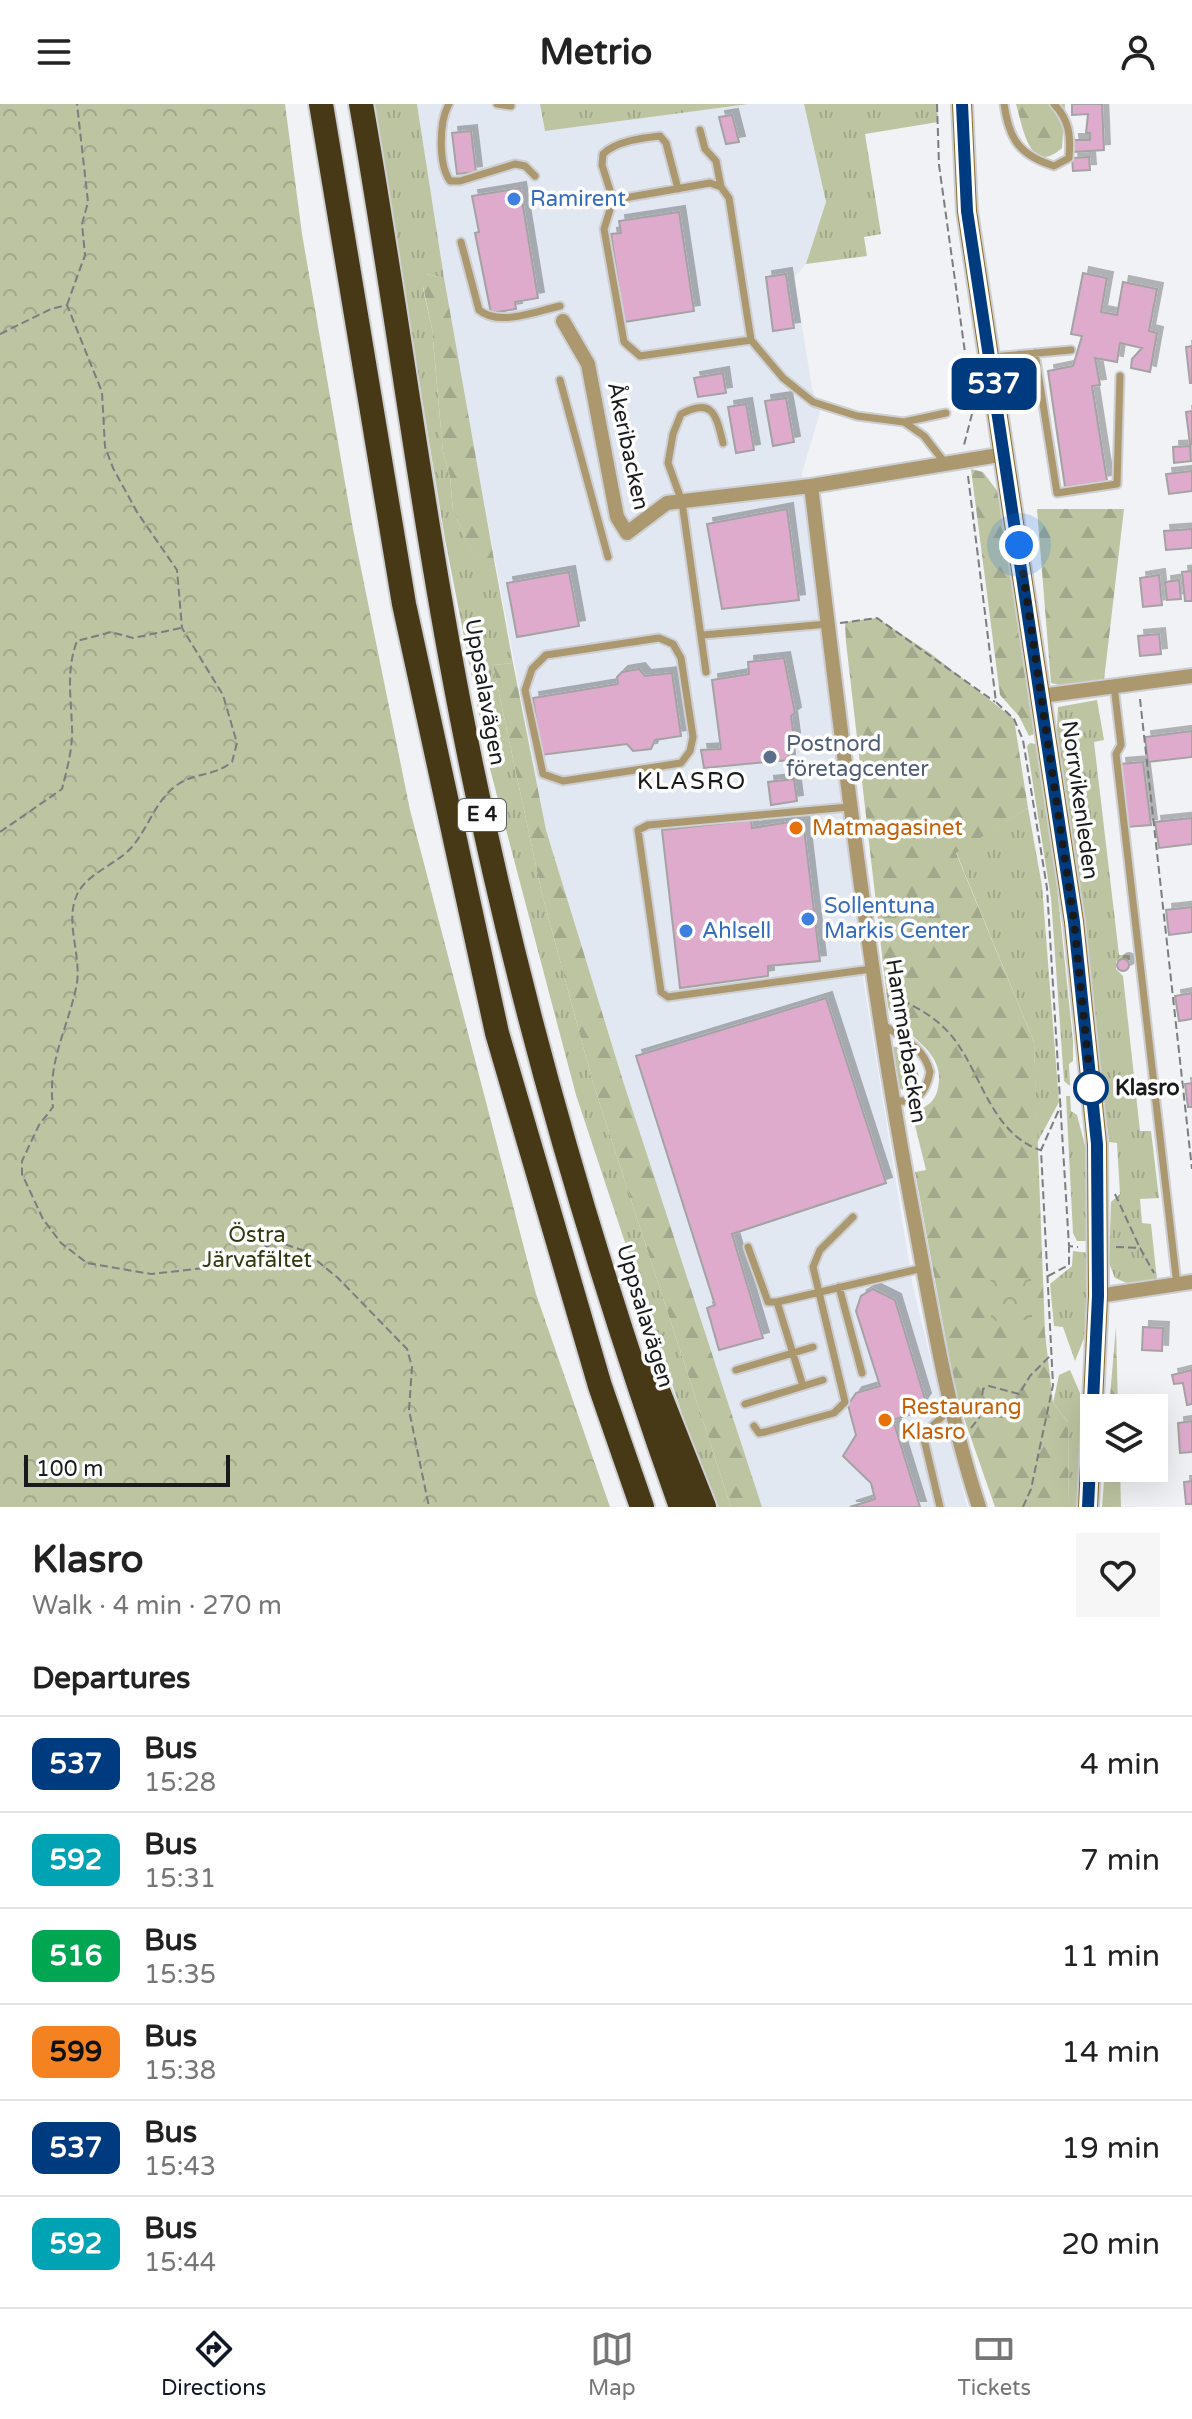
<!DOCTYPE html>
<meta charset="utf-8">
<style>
:root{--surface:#fff;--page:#f6f6f6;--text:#222;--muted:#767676;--line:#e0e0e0;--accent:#111827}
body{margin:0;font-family:"Varela Round",sans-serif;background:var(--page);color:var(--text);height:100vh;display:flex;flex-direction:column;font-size:30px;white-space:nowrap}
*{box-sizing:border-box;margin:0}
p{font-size:26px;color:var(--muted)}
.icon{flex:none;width:44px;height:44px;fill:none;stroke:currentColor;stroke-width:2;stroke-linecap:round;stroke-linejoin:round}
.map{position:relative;height:1403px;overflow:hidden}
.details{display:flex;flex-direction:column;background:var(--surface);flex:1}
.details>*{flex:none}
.badge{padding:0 16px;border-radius:12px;font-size:28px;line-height:52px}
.fabs{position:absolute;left:1080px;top:1290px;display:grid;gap:16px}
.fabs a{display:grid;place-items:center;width:88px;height:88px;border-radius:0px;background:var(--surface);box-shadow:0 8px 32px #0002;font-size:40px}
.scale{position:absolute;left:24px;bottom:20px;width:206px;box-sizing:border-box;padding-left:8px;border:4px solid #191a1b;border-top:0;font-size:22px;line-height:28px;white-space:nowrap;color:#191a1b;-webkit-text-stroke:6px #fff;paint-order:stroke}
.you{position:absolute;width:40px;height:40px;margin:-20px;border:6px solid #fff;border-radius:50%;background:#1a73e8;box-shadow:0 0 0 12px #1a73e833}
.map>.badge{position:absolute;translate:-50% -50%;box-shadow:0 0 0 4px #fff}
h2{padding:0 32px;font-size:30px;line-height:72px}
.round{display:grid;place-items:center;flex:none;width:84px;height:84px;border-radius:0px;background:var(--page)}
.summary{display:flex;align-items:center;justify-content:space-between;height:136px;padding:0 32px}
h1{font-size:38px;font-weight:800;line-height:60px}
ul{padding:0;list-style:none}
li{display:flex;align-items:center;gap:24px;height:96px;padding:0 32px;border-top:2px solid var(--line)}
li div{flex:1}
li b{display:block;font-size:30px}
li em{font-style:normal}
li .badge{min-width:88px;font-weight:700;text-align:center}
header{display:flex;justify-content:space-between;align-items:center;height:104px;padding:0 32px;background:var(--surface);font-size:36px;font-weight:800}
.menu{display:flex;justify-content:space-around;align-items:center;height:112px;border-top:2px solid var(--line);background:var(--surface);font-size:22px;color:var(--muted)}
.menu a{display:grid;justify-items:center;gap:4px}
.menu .current{color:var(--accent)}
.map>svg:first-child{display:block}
.built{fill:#e1e8f1}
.grass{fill:url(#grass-tufts)}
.forest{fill:url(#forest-firs)}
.park{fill:url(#park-crowns)}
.building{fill:#dfabcd;stroke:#a5a2a3;stroke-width:2;filter:url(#shadow)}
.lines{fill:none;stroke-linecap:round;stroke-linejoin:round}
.service-casing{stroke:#cecfd2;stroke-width:11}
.minor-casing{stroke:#cecfd2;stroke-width:18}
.secondary-casing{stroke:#cecfd2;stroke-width:24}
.motorway-casing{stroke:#cecfd2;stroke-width:28}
.path{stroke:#7c7d7f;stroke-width:2;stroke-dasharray:8 4;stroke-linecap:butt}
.service{stroke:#ac986e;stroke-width:7}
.minor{stroke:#ac986e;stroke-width:14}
.secondary{stroke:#896c28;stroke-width:20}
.motorway{stroke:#483916;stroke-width:24}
.line-casing{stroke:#fff;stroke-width:18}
.line{stroke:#003b80;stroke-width:12}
.walk{stroke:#191a1b;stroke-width:8;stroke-dasharray:0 14.4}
.shop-dot{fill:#3f7fe0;stroke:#fff;stroke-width:3}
.service-dot{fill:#5c6f8a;stroke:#fff;stroke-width:3}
.food-dot{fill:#e8710a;stroke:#fff;stroke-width:3}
.stop-dot{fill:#fff;stroke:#003b80;stroke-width:4}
.labels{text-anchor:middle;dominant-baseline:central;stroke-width:7;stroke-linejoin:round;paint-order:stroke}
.shield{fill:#fff;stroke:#5e5f5f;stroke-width:2}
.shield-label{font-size:20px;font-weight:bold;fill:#191a1b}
.shop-label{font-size:22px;fill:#366cbe;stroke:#fff;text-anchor:start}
.street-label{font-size:22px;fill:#191a1b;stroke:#fff}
.service-label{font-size:22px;fill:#4e5e75;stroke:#fff;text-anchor:start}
.food-label{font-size:22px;fill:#c56008;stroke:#fff;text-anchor:start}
.stop-label{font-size:22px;font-weight:bold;fill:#191a1b;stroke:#fff;text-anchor:start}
.park-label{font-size:22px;fill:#32390e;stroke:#fff}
.neighbourhood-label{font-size:24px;letter-spacing:2px;fill:#191a1b;stroke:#fff}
</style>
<header><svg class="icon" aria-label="menu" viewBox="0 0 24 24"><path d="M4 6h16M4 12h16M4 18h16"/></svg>Metrio<svg class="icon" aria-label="person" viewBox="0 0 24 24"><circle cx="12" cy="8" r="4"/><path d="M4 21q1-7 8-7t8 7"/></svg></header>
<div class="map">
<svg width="1192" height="1403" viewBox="0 0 1192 1403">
<defs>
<pattern id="grass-tufts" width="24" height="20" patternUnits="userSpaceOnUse" patternTransform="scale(2)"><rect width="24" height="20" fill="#bdc4a2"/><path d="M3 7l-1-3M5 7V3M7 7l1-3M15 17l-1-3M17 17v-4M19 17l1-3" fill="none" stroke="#a2a88b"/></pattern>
<pattern id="forest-firs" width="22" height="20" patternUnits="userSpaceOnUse" patternTransform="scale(2)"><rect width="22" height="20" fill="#bdc4a2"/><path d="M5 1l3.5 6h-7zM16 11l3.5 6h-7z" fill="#a2a88b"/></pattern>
<pattern id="park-crowns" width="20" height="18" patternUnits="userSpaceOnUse" patternTransform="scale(2)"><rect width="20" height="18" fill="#bdc4a2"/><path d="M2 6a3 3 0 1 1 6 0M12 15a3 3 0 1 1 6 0" fill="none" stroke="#a2a88b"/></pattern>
<filter id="shadow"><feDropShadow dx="6" dy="-6" stdDeviation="0" flood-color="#0004"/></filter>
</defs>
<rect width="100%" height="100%" fill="#f0f2f5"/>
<path class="built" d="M 417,0 L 540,0 L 545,27 L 749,0 L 804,0 L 826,98 L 806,160 L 794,174 L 812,284 L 820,308 L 802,369 L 864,881 L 913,1183 L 967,1403 L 762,1403 L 624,980 L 546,726 L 453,233 Z"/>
<path class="grass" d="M 374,0 L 417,0 L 444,174 L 426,170 L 423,184 L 432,225 L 443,348 L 450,373 L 453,407 L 481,464 L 495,461 L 513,559 L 493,561 L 542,790 L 593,979 L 731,1403 L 713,1403 L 576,991 L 489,661 L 445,435 Z
M 540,0 L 749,0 L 545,27 Z
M 804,0 L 937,0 L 938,18 L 865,30 L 881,130 L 864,133 L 867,152 L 806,160 L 826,98 Z
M 1097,596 L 1104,636 L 1094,638 L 1119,851 L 1130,851 L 1130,856 L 1116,857 L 1116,865 L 1123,872 L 1140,1027 L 1151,1027 L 1159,1094 L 1140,1095 L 1142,1119 L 1151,1120 L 1157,1176 L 1129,1180 L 1115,1174 L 1109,1159 L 1111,1098 L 1120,1090 L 1117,1039 L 1109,1038 L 1081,804 L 1056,638 L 1058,603 Z
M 1030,639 L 1036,640 L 1053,744 L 1073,937 L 1073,957 L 1069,960 L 1070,982 L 1064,977 L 1051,794 L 1027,642 Z
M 1028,704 L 1042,782 L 1059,998 L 1037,1039 L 1034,938 L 956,748 Z
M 892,943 L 897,943 L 917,965 L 920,977 L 914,986 L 907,988 L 899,984 Z
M 1066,992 L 1070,992 L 1071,1007 L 1077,1011 L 1087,1049 L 1088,1137 L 1077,1137 L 1073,1129 Z
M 1073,1147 L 1089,1149 L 1085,1232 L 1075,1257 L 1063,1223 L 1054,1222 L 1050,1180 L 1072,1162 Z
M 1070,1266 L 1083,1296 L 1077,1403 L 1069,1403 L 1068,1318 L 1053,1299 L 1059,1271 Z"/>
<path class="forest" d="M 1016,0 L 1065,0 L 1062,44 C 1030,73 1023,24 1016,0 Z
M 426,170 L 444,174 L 495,461 L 481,465 L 453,407 L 450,373 L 443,348 L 432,225 L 421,173 Z
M 971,365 L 983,368 L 998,388 L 1034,630 L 1029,632 L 1019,612 L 1000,591 Z
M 1037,405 L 1124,405 L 1104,576 L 1064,582 L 1051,579 Z
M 877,514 L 930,549 L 1014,615 L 1028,704 L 956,749 L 1034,938 L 1045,1229 L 1053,1299 L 1068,1318 L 1069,1403 L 995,1403 L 956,1291 L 915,1068 L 926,1066 L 912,1009 C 925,1004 935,999 938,984 C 947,944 901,933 888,903 L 846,538 L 845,518 Z
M 513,559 L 546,726 L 624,980 L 762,1403 L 731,1403 L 593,979 L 542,790 L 493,561 Z
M 1116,1223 L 1118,1304 L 1109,1304 Z
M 1105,1364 L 1120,1364 L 1121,1403 L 1102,1403 Z"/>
<path class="park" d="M 0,0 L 285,0 L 302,130 L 353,425 L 410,706 L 536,1190 L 610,1403 L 0,1403 Z
M 1031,1175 L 1032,1216 L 991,1217 L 990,1176 Z"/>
<path class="building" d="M 1072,0 L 1102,0 L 1104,46 L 1074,48 L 1073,36 L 1090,36 L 1090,29 L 1086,29 L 1088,10 L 1072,11 Z
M 732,11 L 739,38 L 726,40 L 719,13 Z
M 471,27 L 476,68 L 457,70 L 452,29 Z
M 1089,53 L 1090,66 L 1073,67 L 1072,54 Z
M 520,84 L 538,194 L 515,198 L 516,205 L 491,209 L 475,129 L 479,128 L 472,92 Z
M 679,108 L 694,207 L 624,218 L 611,130 L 621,129 L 619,117 Z
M 1083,169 L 1107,174 L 1101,208 L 1117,211 L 1123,178 L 1157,185 L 1149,227 L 1157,229 L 1150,268 L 1131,264 L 1132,255 L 1142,244 L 1120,239 L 1117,258 L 1095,254 L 1100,281 L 1092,282 L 1107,377 L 1065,383 L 1048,267 L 1073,262 L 1082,232 L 1071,230 Z
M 786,170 L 794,224 L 773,227 L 766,173 Z
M 1192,242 L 1192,279 L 1190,279 L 1186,243 Z
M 723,269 L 726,289 L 698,293 L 694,274 Z
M 786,294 L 794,338 L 773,342 L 765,297 Z
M 746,300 L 754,346 L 736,349 L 728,303 Z
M 1192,307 L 1192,340 L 1190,340 L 1186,308 Z
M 1190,342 L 1191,357 L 1174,359 L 1173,343 Z
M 1192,367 L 1192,387 L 1169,390 L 1166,370 Z
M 787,405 L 799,496 L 722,505 L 707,420 Z
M 1192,425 L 1192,444 L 1166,446 L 1164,427 Z
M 1192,467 L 1192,497 L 1185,497 L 1182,468 Z
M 569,468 L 579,522 L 517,533 L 507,479 Z
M 1159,471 L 1162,501 L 1143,503 L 1140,474 Z
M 1179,476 L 1181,495 L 1167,496 L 1165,478 Z
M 1159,530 L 1161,550 L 1140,552 L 1138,532 Z
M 784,554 L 795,609 L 791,612 L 795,642 L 788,643 L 789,656 L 704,664 L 701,646 L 721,645 L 712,576 L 749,570 L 748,558 Z
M 639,565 L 645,572 L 672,569 L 681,632 L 655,636 L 651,645 L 633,647 L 627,640 L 541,651 L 533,594 L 618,580 L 617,573 L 622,568 Z
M 1192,627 L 1192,653 L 1148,658 L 1145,633 Z
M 1143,658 L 1151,721 L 1126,723 L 1120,660 Z
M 794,675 L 797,697 L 771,701 L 768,678 Z
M 1192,714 L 1192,740 L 1159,744 L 1155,718 Z
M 751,716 L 752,724 L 803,716 L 820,857 L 768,862 L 768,872 L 680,884 L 662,726 Z
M 1192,803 L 1192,828 L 1169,831 L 1166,806 Z
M1117 861a6 6 0 1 1 12 0a6 6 0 1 1-12 0Z
M 1192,889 L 1192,915 L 1179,917 L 1175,892 Z
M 826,894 L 886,1079 L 732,1130 L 763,1234 L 719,1246 L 707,1204 L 715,1201 L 636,952 Z
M 1192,979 L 1192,1003 L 1188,1003 L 1185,980 Z
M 873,1185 L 895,1196 L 925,1295 L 915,1309 L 893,1316 L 920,1403 L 850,1403 L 875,1395 L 871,1379 L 843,1352 L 856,1331 L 848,1301 L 856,1289 L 880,1282 L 856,1207 L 861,1192 Z
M 1143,1223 L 1163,1224 L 1162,1247 L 1142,1246 Z
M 1192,1266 L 1192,1300 L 1187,1301 L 1183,1279 L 1174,1280 L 1172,1271 Z
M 1192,1317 L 1192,1348 L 1180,1349 L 1178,1319 Z
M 1192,1377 L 1192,1400 L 1186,1400 L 1184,1378 Z"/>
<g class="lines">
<g class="service-casing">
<path id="service" d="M 449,0 C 439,17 438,60 450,77 L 460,77 L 515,60 L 525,62 L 535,72
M 497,0 L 511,2
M 1004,0 C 1009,35 1019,51 1054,62 L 1069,54 C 1071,31 1069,16 1054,0
M 700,26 L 705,45 L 716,57 L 721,83
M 613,96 L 602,61 L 603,50 C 616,37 642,34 660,32 L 666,39 L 678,85
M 461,138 L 479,206 C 499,223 537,207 560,202
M 751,236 L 640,252 L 624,238 L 604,125 L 613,96 L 710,79 L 721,83 L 729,94 L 751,236 L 783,274 L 813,298 L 857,312 L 904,318 L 924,332 L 945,359
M 1035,249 L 1057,389 L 1117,380 L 1120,272
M 992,253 L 1071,246
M 560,276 L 608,453
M 904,318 L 946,309
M 703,531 L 828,520
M 659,534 L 673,540 L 681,554 L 693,633 L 690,647 L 681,659 L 563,677 L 543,670 L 525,586 L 532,565 L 546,551 Z
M 706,568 L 682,398 L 668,359 L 673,330 L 681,310 C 713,293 716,311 723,339
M 1114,582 L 1121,641 L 1116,650 L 1177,1181
M 849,703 L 648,721 L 638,726 L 661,888 L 668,893 L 871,865
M 880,919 C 901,933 924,942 930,968 C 926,989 916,1001 894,996
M 748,1143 L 768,1198 L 777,1198
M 839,1183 L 862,1269
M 736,1266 L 813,1243
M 803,1282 L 777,1198 L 923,1164
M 745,1300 L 823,1276
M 754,1322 L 759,1329 L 765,1328 L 834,1309 L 845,1298 L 813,1163 L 820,1146 L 853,1113
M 940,1403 L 923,1331 L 950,1305"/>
</g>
<g class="minor-casing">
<path id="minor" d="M 563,217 L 588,260 L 617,413 L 627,429 L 667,399 L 811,382
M 1041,592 L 1192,572
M 1098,1192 L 1192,1178
M 979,1403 C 948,1309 932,1211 914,1114 C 868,872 841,626 811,382 L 1005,350"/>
</g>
<g class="secondary-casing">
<path id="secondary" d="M 962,0 L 967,107 L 1074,818 L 1097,1040 L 1098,1192 L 1088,1403"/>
</g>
<g class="motorway-casing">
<path id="motorway" d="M 321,0 L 404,500 L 497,929 L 600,1282 L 642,1403
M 361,0 C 397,204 422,411 462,615 C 514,882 590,1147 681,1403
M 649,1264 L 704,1403"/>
</g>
<path class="path" d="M 937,0 L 939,61 L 973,306 L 964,341
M 67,201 L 85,151 L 82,120 L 88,98 L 77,0
M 0,230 L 51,205 L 67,201 L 102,288 L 105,343 L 113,364 L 137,408 L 177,466 L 182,524 L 223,591 L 237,639 L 232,658 C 213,673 195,668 177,681 C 155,696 148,726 130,745 C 115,761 84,771 76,793 C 65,821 83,855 76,884 C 67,926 47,959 53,1003 L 39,1021 L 22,1057 L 22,1070 L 43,1115 L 61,1139 L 87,1159 L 151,1170 L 187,1166 L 221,1162 L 278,1138 L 305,1147 L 338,1174 L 407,1245 L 412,1263 L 409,1306 L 429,1403
M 968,372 L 996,598 L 1014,615 L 1023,636 L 1047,784 L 1069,1142 L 1078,1143
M 840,519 L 877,514 L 995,598
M 1140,595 L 1192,1065
M 0,728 L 62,685 C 67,665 73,644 72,623 C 71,593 66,566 77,537 L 111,528 L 133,534 L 181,524
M 891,892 C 917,902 941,916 957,939 C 983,976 993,1029 1040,1046
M 1115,1090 L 1139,1142
M 1116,1143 L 1140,1144 L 1154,1169
M 1048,1172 L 1069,1161 L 1069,1143
M 971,1324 L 979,1314 L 983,1285 L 989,1282 L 1019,1290 L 1030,1272 L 1052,1250
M 1023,1403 L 1031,1385 L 1053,1281 L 1041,1046 L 1061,1001"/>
<use href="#service" class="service"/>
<use href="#minor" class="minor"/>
<use href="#secondary" class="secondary"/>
<use href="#motorway" class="motorway"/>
</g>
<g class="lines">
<g class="line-casing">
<path id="line" d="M 962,0 L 967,107 L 1074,818 L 1097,1040 L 1098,1192 L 1088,1403"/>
</g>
<use href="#line" class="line"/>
<path class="walk" d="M 1019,441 L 1074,818 L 1091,984"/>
</g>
<g class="shop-dot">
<circle cx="514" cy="95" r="8"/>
<circle cx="808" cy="815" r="8"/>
<circle cx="686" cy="827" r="8"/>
</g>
<circle class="service-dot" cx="770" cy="653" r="8"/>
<g class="food-dot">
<circle cx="796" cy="724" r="8"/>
<circle cx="885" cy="1316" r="8"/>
</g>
<circle class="stop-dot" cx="1091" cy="984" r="16"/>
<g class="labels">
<rect class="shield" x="458" y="695" width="48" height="32" rx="6"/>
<g class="shield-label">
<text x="482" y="711">E 4</text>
</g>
<g class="shop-label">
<text x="530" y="95">Ramirent</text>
<text x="824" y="802">Sollentuna<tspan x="824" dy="25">Markis Center</tspan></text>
<text x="702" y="827">Ahlsell</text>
</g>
<g class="street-label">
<text transform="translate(628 342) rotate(78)">Åkeribacken</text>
<text transform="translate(485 588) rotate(80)">Uppsalavägen</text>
<text transform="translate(1080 696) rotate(82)">Norrvikenleden</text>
<text transform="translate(906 937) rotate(81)">Hammarbacken</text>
<text transform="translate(645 1212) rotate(73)">Uppsalavägen</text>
</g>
<g class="service-label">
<text x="786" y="640">Postnord<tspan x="786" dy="25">företagcenter</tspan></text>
</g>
<g class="food-label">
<text x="812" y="724">Matmagasinet</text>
<text x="901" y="1303">Restaurang<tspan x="901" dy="25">Klasro</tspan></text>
</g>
<g class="stop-label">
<text x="1115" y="984">Klasro</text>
</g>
<g class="park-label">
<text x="257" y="1131">Östra<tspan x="257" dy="25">Järvafältet</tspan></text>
</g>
<g class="neighbourhood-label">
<text x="692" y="677">KLASRO</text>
</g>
</g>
</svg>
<div class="fabs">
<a><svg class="icon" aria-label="layers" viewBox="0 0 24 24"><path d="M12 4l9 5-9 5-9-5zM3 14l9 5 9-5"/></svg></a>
</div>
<div class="scale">100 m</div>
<div class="you" style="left:1019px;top:441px"></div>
<b class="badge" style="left:994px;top:280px;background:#003b80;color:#fff">537</b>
</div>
<section class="details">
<div class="summary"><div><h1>Klasro</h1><p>Walk · 4 min · 270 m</p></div><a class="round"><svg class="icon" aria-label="heart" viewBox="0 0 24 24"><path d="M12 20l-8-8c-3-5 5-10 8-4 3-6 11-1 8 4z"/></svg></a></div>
<h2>Departures</h2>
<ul>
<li><span class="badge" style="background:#003b80;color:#fff">537</span><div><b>Bus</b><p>15:28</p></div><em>4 min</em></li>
<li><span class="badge" style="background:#00a3b4;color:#fff">592</span><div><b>Bus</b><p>15:31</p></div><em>7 min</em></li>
<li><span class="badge" style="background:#00a651;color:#fff">516</span><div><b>Bus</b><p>15:35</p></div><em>11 min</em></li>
<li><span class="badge" style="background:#f58220;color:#111">599</span><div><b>Bus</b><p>15:38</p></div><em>14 min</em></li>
<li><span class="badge" style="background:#003b80;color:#fff">537</span><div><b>Bus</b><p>15:43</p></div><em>19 min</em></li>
<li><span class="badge" style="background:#00a3b4;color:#fff">592</span><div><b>Bus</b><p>15:44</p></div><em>20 min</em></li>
</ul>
</section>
<nav class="menu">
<a class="current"><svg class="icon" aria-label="directions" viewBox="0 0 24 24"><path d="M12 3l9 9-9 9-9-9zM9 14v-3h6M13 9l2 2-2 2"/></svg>Directions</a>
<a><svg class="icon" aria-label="map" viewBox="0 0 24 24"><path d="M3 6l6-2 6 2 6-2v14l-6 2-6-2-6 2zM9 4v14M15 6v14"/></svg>Map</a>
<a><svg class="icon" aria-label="tickets" viewBox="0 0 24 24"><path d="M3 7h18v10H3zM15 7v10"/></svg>Tickets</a>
</nav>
